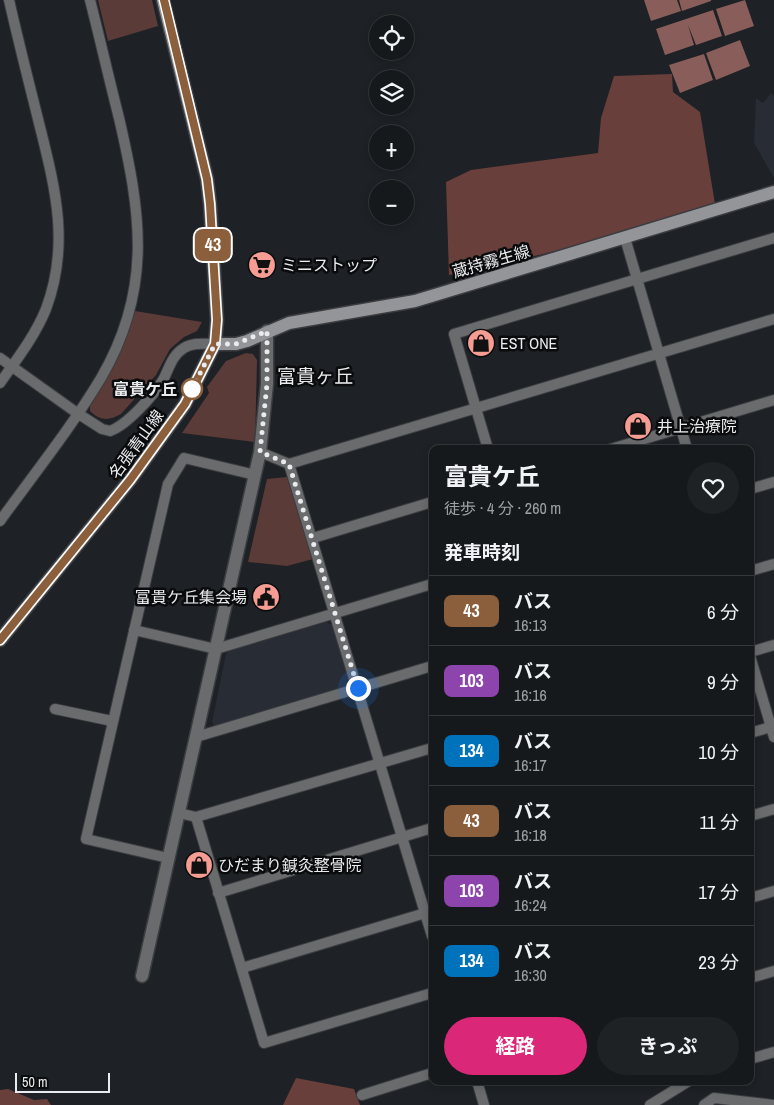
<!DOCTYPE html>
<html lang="ja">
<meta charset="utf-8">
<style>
:root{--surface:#16191c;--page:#1f2225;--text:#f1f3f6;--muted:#9ea0a3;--line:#35383b;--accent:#db2777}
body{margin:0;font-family:"Archivo Narrow","Noto Sans JP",sans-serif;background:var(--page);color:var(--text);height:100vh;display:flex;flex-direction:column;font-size:19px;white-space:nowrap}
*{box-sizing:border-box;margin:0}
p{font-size:16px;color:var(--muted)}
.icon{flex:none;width:28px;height:28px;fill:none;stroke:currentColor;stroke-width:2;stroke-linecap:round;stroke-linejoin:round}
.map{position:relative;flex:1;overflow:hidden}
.side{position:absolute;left:429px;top:445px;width:325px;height:640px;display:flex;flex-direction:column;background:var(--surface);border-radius:10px;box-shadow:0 2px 8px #0003,0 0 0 1px var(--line)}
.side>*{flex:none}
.badge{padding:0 10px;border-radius:8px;font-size:18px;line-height:32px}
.tools{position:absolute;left:369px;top:15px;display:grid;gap:10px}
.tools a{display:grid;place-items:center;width:45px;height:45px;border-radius:50%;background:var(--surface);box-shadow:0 2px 8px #0003,0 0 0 1px var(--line);font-size:25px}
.scale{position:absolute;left:15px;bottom:12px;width:95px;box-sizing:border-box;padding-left:5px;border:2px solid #eaebee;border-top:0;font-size:14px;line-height:18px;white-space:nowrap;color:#eaebee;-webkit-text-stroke:4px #090b0c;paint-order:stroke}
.you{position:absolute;width:25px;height:25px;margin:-12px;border:4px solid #fff;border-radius:50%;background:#1a73e8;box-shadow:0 0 0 8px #1a73e833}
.map>.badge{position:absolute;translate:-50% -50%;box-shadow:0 0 0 2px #fff}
h2{padding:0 15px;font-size:19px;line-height:45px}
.round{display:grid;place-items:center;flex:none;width:52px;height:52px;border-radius:26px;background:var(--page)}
.head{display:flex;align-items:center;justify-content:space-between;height:85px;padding:0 15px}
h1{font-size:24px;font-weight:700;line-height:38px}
.cta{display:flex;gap:10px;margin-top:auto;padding:10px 15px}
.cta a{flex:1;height:58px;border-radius:30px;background:var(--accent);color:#fff;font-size:20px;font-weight:700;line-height:58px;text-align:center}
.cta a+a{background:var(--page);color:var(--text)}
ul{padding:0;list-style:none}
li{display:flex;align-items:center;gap:15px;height:70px;padding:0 15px;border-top:1px solid var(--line)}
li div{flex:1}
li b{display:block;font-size:19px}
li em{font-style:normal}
li .badge{min-width:55px;font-weight:700;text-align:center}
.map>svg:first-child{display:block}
.built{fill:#272c35}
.green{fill:#5a3b38}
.forest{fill:#683f3b}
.water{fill:#895d59}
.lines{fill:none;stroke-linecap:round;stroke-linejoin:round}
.minor-casing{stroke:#3b3d41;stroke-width:12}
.tertiary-casing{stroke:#3b3d41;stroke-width:15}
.secondary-casing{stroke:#3b3d41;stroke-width:15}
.minor{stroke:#696b6d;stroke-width:10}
.tertiary{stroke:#696b6d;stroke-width:12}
.secondary{stroke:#939599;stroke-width:12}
.line-casing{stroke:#fff;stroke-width:11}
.line{stroke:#8b5e3c;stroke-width:8}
.walk{stroke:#eaebee;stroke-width:5;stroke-dasharray:0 9}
.stop-dot{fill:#fff;stroke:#8b5e3c;stroke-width:2.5}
.labels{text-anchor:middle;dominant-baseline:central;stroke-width:5;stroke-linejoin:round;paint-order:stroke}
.street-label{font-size:16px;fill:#eaebee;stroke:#090b0c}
.poi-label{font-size:16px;fill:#eaebee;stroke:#090b0c;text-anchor:start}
.stop-label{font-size:16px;font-weight:bold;fill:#eaebee;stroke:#090b0c;text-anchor:end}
.quarter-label{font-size:19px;fill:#eaebee;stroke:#090b0c}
</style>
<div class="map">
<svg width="774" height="1105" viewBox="0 0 774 1105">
<rect width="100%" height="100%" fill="#1e2125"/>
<path class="built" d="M 771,93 L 774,96 L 774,178 L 754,143 L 756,98 L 763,103 Z
M 326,622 L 335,626 L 350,681 L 346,687 L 214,727 L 212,722 L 226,654 L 230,650 Z"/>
<path class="green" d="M 98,0 L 152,0 L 158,26 L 108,41 Z
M 135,311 L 202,322 L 197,331 L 184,337 L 170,349 L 156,375 L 121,414 C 109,421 100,421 90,411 L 90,406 L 115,364 Z
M 246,353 L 253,354 L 257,360 L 255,442 L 182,433 L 209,393 L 207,387 L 226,361 Z
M 287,477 L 313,559 L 287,566 L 248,562 L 267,479 Z"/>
<path class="forest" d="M 672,74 L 673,92 L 700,112 L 715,204 C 627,231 540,258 449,275 L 446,182 L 471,170 L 598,153 L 601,118 L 614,76 Z
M 296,1078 L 354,1089 L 360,1105 L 283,1105 Z
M 8,1089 L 34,1100 L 47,1099 L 51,1105 L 0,1105 L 0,1090 Z"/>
<path class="water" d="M 644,0 L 677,0 L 681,11 L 651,21 Z
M 679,0 L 711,0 L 711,1 L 682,11 Z
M 745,0 L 754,26 L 725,36 L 716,9 Z
M 713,10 L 722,36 L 696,45 L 688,25 L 694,45 L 665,55 L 656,29 Z
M 740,40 L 750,66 L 716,80 L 706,53 Z
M 704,54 L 713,80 L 680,93 L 669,65 Z"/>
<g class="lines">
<g class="minor-casing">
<path id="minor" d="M 625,238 L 687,449
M 0,358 L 77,413 L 102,429 L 110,431 C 127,425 153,396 163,380 C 169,369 172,355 184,348 C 193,342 205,344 215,344
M 0,383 C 17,359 35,336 46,309 C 71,242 54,184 38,119 C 28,79 18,40 9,0
M 488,449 L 454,334 L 774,238
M 611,449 L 774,400
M 260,452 L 289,464 L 774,319
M 289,464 L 432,936
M 750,489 L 774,482
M 0,521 C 34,474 71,428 101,378 C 153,289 141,213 119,118 C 109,79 100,39 90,0
M 313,538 L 432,502
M 750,571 L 774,564
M 134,630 L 216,649 L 432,584
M 750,652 L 774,645
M 750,656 L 774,737
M 55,709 L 112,721
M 750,733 L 774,726
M 196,737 L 432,666
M 179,813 L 196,817 L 432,748
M 750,816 L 774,809
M 196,817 L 264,1043 L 432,993
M 168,858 L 86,839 L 168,484 L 184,458 L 255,475
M 218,893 L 432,828
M 750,898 L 774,891
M 242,968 L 432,911
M 750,978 L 774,971
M 750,1059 L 774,1052
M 477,1081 L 484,1105
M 362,1095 L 432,1073
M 650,1105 L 689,1081
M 704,1105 L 714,1098 L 774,1105"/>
</g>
<g class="tertiary-casing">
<path id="tertiary" d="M 142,976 L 260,452 L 267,384 L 267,331"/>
</g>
<g class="secondary-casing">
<path id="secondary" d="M 215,344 L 236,344 L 247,341 L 289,323 L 415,301 L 774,192
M 0,640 L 130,480 L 185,404 L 215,344 L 217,320 L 210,204 L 207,179 L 163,0"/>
</g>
<use href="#minor" class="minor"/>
<use href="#tertiary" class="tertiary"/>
<use href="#secondary" class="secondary"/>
</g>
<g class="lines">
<g class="line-casing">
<path id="line" d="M 0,640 L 130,480 L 185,404 L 215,344 L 217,320 L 210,204 L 207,179 L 164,0"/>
</g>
<use href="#line" class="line"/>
<path class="walk" d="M 192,389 L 215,344 L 236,344 L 267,331 L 267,384 L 260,452 L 289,464 L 358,688"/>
</g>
<defs>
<g id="supermarket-disc" transform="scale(1.4375)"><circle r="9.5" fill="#f59c93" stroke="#090b0c"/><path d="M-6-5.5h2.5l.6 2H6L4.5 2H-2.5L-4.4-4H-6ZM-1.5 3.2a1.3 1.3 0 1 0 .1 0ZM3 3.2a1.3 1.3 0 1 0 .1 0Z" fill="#111"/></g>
<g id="shop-disc" transform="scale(1.4375)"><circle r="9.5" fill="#f59c93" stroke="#090b0c"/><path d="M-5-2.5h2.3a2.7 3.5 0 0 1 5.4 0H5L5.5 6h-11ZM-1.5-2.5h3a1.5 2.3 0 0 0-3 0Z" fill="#111"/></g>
<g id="civic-disc" transform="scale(1.4375)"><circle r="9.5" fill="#f59c93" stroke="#090b0c"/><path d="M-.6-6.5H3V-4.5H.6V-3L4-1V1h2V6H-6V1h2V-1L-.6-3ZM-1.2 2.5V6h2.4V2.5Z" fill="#111"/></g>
</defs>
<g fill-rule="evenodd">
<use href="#supermarket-disc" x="262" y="265"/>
<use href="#shop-disc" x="481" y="343"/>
<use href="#shop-disc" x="638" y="426"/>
<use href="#civic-disc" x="266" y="597"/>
<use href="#shop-disc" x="199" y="865"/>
</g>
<circle class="stop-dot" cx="192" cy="389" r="10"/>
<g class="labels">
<g class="street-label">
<text transform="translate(491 261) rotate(-16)">蔵持霧生線</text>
<text transform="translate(136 444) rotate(-54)">名張青山線</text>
</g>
<g class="poi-label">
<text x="281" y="265">ミニストップ</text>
<text x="500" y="343">EST ONE</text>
<text x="657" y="426">井上治療院</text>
<text x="247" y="597" text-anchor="end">富貴ケ丘集会場</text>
<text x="218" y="865">ひだまり鍼灸整骨院</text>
</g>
<g class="stop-label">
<text x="177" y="389">富貴ケ丘</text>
</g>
<g class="quarter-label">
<text x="315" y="376">富貴ヶ丘</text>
</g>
</g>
</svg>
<div class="tools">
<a><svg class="icon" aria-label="locate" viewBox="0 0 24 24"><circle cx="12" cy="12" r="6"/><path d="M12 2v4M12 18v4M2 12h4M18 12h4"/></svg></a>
<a><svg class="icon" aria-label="layers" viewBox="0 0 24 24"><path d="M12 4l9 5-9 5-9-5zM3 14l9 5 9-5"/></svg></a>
<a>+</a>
<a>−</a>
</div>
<div class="scale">50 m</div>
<div class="you" style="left:358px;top:688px"></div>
<b class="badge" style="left:213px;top:245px;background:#8b5e3c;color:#fff">43</b>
<section class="side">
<div class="head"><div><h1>富貴ケ丘</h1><p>徒歩 · 4 分 · 260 m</p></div><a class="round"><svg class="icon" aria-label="heart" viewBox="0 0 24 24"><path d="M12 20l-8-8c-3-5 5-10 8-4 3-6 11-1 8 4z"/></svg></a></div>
<h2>発車時刻</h2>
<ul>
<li><span class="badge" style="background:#8b5e3c;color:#fff">43</span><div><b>バス</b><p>16:13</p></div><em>6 分</em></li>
<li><span class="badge" style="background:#8e44ad;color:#fff">103</span><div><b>バス</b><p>16:16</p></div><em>9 分</em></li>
<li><span class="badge" style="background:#0072bc;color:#fff">134</span><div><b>バス</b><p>16:17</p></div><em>10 分</em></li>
<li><span class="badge" style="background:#8b5e3c;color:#fff">43</span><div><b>バス</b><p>16:18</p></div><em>11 分</em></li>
<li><span class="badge" style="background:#8e44ad;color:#fff">103</span><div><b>バス</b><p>16:24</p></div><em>17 分</em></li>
<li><span class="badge" style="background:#0072bc;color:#fff">134</span><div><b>バス</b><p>16:30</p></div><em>23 分</em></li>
</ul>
<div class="cta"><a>経路</a><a>きっぷ</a></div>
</section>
</div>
